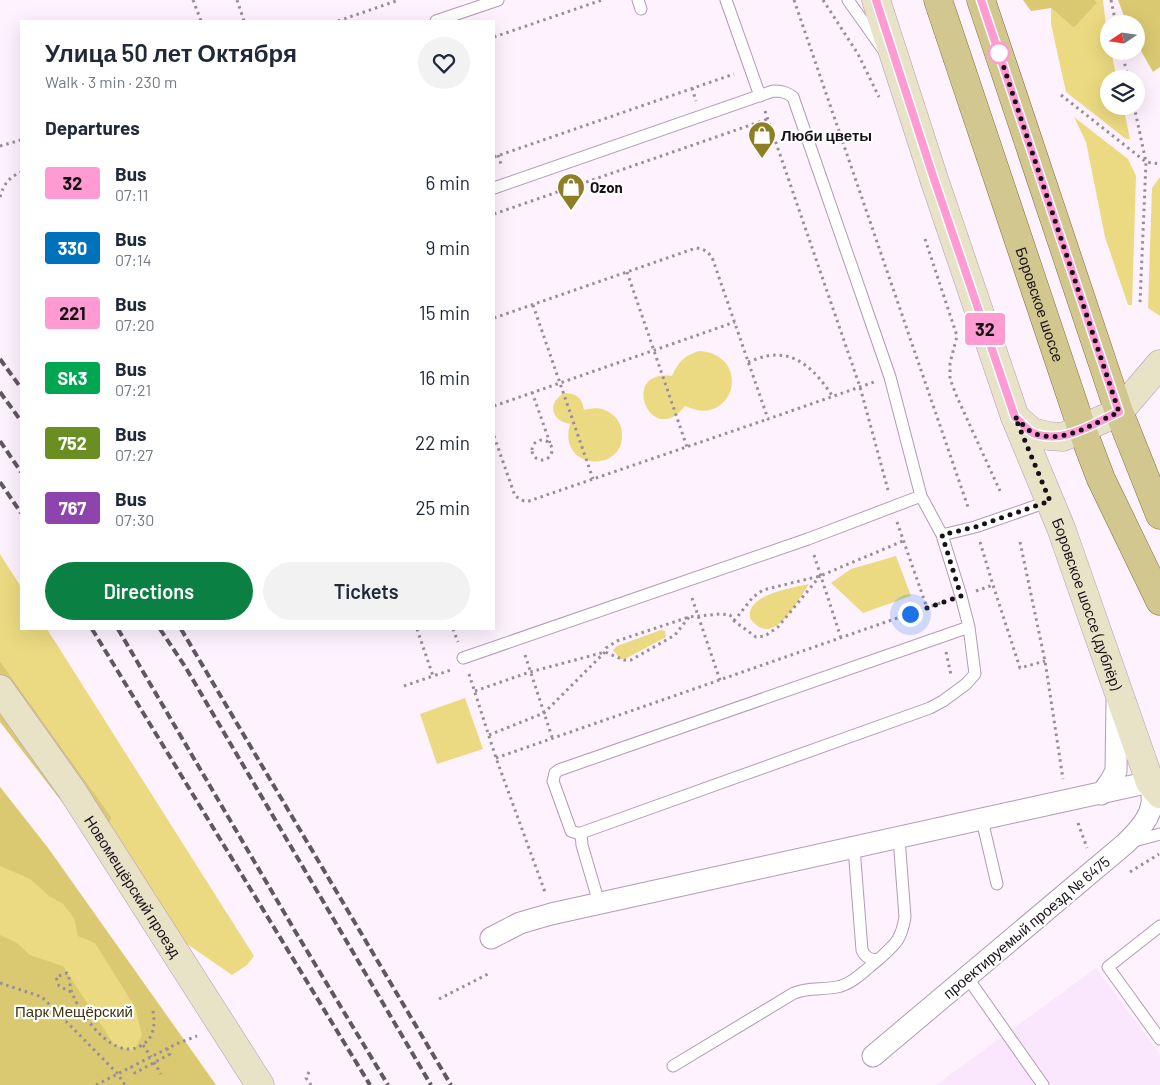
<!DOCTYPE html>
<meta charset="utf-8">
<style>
:root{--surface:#fff;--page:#f2f2f3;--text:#1f2937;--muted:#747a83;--accent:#0b8043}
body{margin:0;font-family:Barlow,sans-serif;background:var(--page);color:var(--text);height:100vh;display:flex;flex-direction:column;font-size:19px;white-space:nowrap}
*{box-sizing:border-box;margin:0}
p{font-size:16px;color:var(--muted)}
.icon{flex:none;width:28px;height:28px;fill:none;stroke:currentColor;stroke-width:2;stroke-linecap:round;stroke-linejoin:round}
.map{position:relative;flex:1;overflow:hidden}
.sheet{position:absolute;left:20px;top:20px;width:475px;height:610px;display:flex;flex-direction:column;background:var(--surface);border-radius:0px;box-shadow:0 5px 20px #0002}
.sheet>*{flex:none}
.badge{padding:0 10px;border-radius:4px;font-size:18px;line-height:32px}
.needle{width:32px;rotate:257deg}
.buttons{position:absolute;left:1100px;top:15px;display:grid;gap:10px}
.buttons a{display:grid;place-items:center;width:45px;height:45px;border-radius:50%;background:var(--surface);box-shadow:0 5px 20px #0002;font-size:25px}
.you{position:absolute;width:25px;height:25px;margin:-12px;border:4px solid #fff;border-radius:50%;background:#1a73e8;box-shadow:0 0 0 8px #1a73e833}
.map>.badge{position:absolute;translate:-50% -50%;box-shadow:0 0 0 2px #fff}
h2{padding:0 25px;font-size:19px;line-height:45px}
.round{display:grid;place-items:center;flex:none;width:52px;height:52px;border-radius:26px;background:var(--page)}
.head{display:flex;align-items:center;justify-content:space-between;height:85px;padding:0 25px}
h1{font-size:24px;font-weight:600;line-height:38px}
.button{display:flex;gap:10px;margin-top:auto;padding:10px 25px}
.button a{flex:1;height:58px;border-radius:30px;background:var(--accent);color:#fff;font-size:20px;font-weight:600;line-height:58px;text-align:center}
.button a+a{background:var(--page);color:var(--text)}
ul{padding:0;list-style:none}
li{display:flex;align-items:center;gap:15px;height:65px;padding:0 25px}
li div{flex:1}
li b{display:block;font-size:19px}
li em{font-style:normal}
li .badge{min-width:55px;font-weight:700;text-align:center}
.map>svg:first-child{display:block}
.built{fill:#fae7fd}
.green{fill:#ebda81}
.forest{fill:#dac971}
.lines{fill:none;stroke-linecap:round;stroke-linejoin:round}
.lane-casing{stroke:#b29ab6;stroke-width:13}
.street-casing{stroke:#b29ab6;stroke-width:23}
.secondary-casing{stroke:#b29ab6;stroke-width:29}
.primary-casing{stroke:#7e6f36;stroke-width:29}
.path{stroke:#988e9a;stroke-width:3;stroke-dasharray:2.5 4;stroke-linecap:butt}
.lane{stroke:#fff;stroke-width:11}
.street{stroke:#fff;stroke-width:21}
.secondary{stroke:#e8e3c7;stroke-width:28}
.primary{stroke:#d2c78f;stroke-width:28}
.rail{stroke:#615763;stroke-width:4;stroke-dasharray:8 4;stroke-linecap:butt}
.line-casing{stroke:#fff;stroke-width:11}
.line{stroke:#ff9ad2;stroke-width:8}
.walk{stroke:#19101b;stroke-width:5;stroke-dasharray:0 9}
.stop-dot{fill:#fff;stroke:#ff9ad2;stroke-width:2.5}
.labels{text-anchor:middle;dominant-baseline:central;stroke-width:4.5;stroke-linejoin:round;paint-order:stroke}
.poi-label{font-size:15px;font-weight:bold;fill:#19101b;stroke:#fff;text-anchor:start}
.street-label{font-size:15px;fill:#19101b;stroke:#fff}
.park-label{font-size:15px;fill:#3c350e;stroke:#fff}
</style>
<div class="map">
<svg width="1160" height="1085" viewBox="0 0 1160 1085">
<rect width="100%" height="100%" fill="#fdf2fe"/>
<path class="built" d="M 1096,968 L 1160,1054 L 1160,1085 L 936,1085 Z"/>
<path class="green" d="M 1094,0 L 1103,0 L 1109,51 L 1111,51 L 1117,79 L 1109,79 L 1109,106 L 1123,106 L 1130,139 L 1126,139 L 1066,92 L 1051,24 L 1051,8 L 1074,28 L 1096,4 Z
M 1074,117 L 1128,159 L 1136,176 L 1132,305 L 1128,305 L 1105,237 L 1086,142 Z
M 1160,177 L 1160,316 L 1148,308 L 1152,188 Z
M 699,351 C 753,354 735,430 685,406 C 651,450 618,369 672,376 C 678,362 685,355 699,351 Z
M 564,393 C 577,393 582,398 584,410 C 594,407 604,407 613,415 C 619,420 622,427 622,435 C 623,474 557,470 570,424 C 551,421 547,403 564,393 Z
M 0,554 L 21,587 L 21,629 L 47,629 L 254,956 L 247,965 L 232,975 L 177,937 L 97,847 L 112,818 L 0,661 Z
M 896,556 L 911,596 L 863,613 L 831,583 L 851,569 Z
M 809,584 C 797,601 773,651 750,618 C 746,594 792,588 809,584 Z
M 661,630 L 665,631 L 666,637 L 625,659 L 620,659 L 613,650 L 617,646 Z
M 465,698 L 483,749 L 437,764 L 420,714 Z
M 0,787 L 48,848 L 216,1085 L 0,1085 Z"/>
<path class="forest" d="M 1023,0 L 1094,0 L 1097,3 L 1074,28 L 1051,8 L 1031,11 Z
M 1118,0 L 1160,0 L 1160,67 L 1153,72 L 1136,42 L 1136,24 L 1127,24 Z
M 0,661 L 112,818 L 97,847 L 0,722 Z
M 0,787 L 48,848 L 216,1085 L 0,1085 L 0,935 L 17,943 L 30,955 L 63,966 L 115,1046 L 134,1051 L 142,1035 L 135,1007 L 95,943 L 78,936 L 74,918 L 63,904 L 48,895 L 30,879 L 0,866 Z"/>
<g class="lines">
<g class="lane-casing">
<path id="lane" d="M 638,0 L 641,9
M 726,0 L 760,96
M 848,0 L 882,48
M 436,21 L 498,0
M 494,188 L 773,91 C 782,91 786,92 793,97 L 890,377 L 921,496 L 942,535 L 961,596 L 969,627 L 975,674 L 966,684 L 943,701 L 930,708 L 581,833 L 577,833 L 571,831 L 553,781 L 555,773 L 559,770 L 969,627
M 942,535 L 975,527 L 1050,501
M 463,658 L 808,539 L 921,496
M 982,820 L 997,884
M 581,833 L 582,845 L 599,903
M 1130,842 L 1160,834
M 854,848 L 862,950 C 865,957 871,961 879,959 C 895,944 901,941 905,917 L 899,838
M 1160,926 L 1108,967 L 1160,1039
M 967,977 L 1043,1085
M 673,1066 L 794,993 C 809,987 822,990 837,987 C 853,984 866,969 879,959"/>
</g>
<g class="street-casing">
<path id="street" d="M 1101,794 L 1110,782 L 1116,771 L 1117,702
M 491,938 L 520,923 L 551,914 L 1150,782 C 1151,789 1153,796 1152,803 C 1150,819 1137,832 1126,843 L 873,1056"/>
</g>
<g class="secondary-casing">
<g id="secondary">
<path id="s1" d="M 876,0 L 934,179 L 1015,417 L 1061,528 L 1150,782 L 1160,794"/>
<path d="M 1015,417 L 1032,432 L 1049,436 L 1063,437 L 1119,412 L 1160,364"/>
<path id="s2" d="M 0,689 L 71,789 L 260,1085"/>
</g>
</g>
<g class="primary-casing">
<g id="primary">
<path id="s3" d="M 938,0 L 1082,429 L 1101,479 L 1160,601"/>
<path d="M 981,0 L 1119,412 L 1160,515"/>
</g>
</g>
<path class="path" d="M 193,0 L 201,21
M 237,0 L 244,21
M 794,0 L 969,510
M 823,0 L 858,54 L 879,97
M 1111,0 L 1116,24
M 338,21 L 399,0
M 494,37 L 602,0
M 1122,51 L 1128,79
M 692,88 L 696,101
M 1061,95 L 1146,162 L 1160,164
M 1134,106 L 1146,162 L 1140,303
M 765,111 L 860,387 L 888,490
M 0,146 L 21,140 L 21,141
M 498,155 L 502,167
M 494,157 L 734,74
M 0,197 C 4,184 8,178 21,172
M 494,214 L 768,119
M 925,239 L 957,336 L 950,363 L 950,379 L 957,397 L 1000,491
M 627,272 L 687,447
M 533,305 L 593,479
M 494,318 L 696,248 C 705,249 709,252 713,260 L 768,419 L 874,382
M 748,362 C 754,360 761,357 767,356 C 798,350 818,374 833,397
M 532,392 L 550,443
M 494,406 L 735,322
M 494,436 L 515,496 L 524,501 L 529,501 L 768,419
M532 450a10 10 0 1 1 20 0a10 10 0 1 1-20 0Z
M 897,522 L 927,608
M 980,542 L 993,585 L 1020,668 L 1045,661
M 1020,542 L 1045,661 L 1063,779
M 814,555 L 841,638
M 976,591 L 993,585
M 692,598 L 720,680
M 734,621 L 753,597 L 763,590 L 820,576 L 903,541
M 417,629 L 433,676 L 451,670
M 453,629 L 458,642
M 946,652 L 951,675
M 525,655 L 552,737
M 469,674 L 496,758 L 545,892
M 404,686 L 433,676
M 475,691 L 530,672 L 605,652 L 624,660 L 631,660 L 675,635 L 689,617
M 489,735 L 544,713 L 605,652 L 606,648 L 617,641 L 689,617 L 720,614 L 730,615 L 734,621 L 756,637 L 765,636 L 778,627 L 820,576
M 496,758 L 946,601
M 1078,823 L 1087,848
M 1130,872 L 1159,854
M 0,983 L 42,997 L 117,1073 L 125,1085
M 71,992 L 59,986 L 56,977 L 67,973 C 71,981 69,988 73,995 C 82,1017 115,1063 142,1045 C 155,1037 155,1024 153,1011
M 439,999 L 490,973
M 143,1045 L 151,1057
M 154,1062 L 161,1074
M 131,1066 L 135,1073 L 170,1054 L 167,1049
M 309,1072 L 306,1078 L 311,1085
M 96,1085 L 176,1044 L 197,1036"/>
<use href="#lane" class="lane"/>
<use href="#street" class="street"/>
<use href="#secondary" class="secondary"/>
<use href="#primary" class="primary"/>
<path class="rail" d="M 0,359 L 21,388
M 0,392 L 21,421
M 0,441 L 21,472
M 0,482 L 21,513
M 92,629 L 370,1085
M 118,629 L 295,931 L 388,1085
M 160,629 L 186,668 L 431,1085
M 181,629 L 451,1085"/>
</g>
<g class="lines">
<g class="line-casing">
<path id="line" d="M 876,0 L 934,179 L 1015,417 C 1021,422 1027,430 1033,433 C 1063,445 1092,424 1119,412 L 981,0"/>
</g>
<use href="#line" class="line"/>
<path class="walk" d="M 910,614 L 961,596 L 942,535 L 975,527 L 1050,501 L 1015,417 C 1021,422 1027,430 1033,433 C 1063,445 1092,424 1119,412 L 999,53"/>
</g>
<defs>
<g id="shop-pin" transform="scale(1.4375)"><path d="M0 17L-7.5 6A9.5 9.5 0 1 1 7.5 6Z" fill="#8e7e24" stroke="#fff"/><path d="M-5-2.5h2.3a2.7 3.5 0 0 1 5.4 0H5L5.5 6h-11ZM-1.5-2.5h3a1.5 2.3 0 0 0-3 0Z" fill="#fff"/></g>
</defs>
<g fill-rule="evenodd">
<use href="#shop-pin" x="762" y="135"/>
<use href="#shop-pin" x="571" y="187"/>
</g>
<circle class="stop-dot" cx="999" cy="53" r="10"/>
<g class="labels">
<g class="poi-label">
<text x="781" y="135">Люби цветы</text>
<text x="590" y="187">Ozon</text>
</g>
<g class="street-label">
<text stroke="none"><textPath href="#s3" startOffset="321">Боровское шоссе</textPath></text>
<text stroke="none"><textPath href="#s1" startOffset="640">Боровское шоссе (дублёр)</textPath></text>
<text stroke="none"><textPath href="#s2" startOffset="238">Новомещёрский проезд</textPath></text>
<text transform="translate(1026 927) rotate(-40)">проектируемый проезд № 6475</text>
</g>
<g class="park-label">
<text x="74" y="1011">Парк Мещёрский</text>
</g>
</g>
</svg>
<div class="buttons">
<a><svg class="needle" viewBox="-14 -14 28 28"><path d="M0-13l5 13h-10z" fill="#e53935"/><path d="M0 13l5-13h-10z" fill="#747a83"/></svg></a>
<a><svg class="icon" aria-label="layers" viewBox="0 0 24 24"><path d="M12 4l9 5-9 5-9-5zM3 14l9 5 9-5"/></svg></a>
</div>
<div class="you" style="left:910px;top:614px"></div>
<b class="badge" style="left:985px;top:329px;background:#ff9ad2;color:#111">32</b>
<section class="sheet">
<div class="head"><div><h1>Улица 50 лет Октября</h1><p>Walk · 3 min · 230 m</p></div><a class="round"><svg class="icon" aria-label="heart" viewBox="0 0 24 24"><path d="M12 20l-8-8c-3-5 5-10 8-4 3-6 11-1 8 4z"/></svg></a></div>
<h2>Departures</h2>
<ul>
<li><span class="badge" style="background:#ff9ad2;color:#111">32</span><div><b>Bus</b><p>07:11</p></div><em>6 min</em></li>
<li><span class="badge" style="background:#0072bc;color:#fff">330</span><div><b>Bus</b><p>07:14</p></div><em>9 min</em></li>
<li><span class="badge" style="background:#ff9ad2;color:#111">221</span><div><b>Bus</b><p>07:20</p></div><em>15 min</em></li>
<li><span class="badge" style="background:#00a651;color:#fff">Sk3</span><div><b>Bus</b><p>07:21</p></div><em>16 min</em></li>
<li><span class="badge" style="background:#6b8e23;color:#fff">752</span><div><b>Bus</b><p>07:27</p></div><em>22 min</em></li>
<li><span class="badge" style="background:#8e44ad;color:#fff">767</span><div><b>Bus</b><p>07:30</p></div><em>25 min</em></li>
</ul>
<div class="button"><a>Directions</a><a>Tickets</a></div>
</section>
</div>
